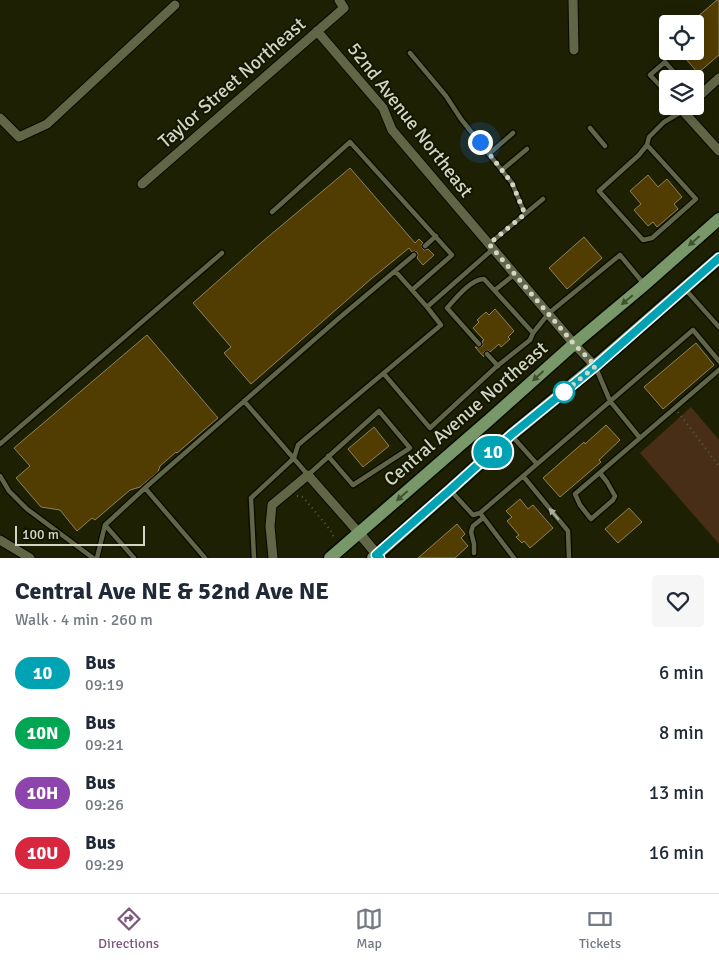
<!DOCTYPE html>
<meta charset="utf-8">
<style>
:root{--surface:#fff;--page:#f6f6f7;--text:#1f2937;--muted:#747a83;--line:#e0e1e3;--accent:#7e587f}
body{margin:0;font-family:Signika,sans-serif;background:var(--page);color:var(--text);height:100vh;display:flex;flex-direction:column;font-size:19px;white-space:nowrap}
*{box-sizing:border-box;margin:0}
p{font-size:16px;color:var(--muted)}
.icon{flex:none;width:28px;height:28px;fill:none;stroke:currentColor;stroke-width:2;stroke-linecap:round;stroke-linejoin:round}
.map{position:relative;height:558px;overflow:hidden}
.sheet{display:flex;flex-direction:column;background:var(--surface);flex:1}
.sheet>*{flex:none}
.badge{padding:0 10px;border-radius:16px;font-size:18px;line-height:32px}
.buttons{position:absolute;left:659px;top:15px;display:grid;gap:10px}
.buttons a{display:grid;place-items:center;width:45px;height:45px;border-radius:5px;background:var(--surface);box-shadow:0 2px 12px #0003;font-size:25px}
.scale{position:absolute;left:15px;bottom:12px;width:130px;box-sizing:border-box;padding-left:5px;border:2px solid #d3d6c5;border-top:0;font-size:14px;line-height:18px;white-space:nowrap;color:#d3d6c5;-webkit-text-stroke:4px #141700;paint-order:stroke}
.you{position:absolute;width:25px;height:25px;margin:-12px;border:4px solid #fff;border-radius:50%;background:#1a73e8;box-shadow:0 0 0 8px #1a73e833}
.map>.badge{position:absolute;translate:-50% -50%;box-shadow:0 0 0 2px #fff}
.round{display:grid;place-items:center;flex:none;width:52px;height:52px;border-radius:5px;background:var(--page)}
.overview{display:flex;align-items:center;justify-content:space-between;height:85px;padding:0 15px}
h1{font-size:24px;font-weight:700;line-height:38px}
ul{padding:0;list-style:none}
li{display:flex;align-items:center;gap:15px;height:60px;padding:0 15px}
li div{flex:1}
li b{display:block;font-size:19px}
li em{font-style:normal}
li .badge{min-width:55px;font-weight:700;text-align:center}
.tab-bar{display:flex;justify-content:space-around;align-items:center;height:70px;border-top:1px solid var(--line);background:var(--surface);font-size:14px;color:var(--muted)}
.tab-bar a{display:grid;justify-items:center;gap:2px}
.tab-bar .selected{color:var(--accent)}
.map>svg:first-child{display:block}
.green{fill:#482e17}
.building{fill:#513d01;stroke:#8f8263}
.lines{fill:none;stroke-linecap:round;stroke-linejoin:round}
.service-casing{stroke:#080900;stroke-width:7}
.minor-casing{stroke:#080900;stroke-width:11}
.tertiary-casing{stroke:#080900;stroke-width:12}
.primary-casing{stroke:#080900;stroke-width:15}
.path{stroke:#5a5d44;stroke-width:2;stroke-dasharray:1 4;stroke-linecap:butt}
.service{stroke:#616647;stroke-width:4.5}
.minor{stroke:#616647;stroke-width:9}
.tertiary{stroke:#616647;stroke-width:10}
.primary{stroke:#78986a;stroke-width:12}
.oneway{fill:#415130}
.oneway2{fill:#abaf99}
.line-casing{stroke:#fff;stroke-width:11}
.line{stroke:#00a3b4;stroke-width:8}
.walk{stroke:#d3d6c5;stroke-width:5;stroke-dasharray:0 9}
.stop-dot{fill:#fff;stroke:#00a3b4;stroke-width:2.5}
.labels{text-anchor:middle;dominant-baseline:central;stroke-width:4;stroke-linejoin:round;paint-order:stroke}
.street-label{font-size:19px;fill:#d3d6c5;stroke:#141700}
</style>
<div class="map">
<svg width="719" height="558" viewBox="0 0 719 558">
<rect width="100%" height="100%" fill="#1d2003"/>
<path class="green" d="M 691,407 L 719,440 L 719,544 L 640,453 Z"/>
<path class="building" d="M 717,0 L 719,0 L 719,55 L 698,73 L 679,51 L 695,51 L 695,24 L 689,24 Z
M 350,168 L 415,243 L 419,239 L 423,243 L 421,245 L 422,248 L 424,250 L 428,249 L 434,255 L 423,265 L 417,258 L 418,255 L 417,252 L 414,251 L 412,252 L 409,248 L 371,279 L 251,384 L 224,353 L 231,347 L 193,303 L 262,242 Z
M 648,175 L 658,187 L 667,179 L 682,197 L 674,204 L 678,209 L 657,227 L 653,222 L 648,226 L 634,210 L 641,204 L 630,191 Z
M 584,237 L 602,258 L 567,289 L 549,268 Z
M 495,309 L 514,331 L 508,337 L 510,339 L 501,347 L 499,344 L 490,352 L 488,350 L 485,351 L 483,353 L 484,357 L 475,347 L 481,347 L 483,345 L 482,341 L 484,340 L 473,328 L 479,322 L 477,320 L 486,312 L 489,315 Z
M 147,335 L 218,418 L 177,453 L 176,452 L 160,466 L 158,472 L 140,487 L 130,490 L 95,520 L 92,518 L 77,531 L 60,510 L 41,507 L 16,478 L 30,466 L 14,448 Z
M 696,343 L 714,365 L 663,409 L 644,387 Z
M 606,425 L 620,440 L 599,460 L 601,462 L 560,497 L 543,478 L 584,442 L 585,444 Z
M 374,427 L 389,446 L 363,467 L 348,449 Z
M 520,499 L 528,509 L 533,505 L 553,528 L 530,548 L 524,541 L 522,543 L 516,537 L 519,535 L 507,521 L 512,517 L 506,511 Z
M 629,508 L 642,522 L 618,543 L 605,529 Z
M 457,524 L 465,534 L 461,538 L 468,546 L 455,558 L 418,558 Z"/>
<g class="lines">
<g class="service-casing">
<path id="service" d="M 410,53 L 446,96 L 461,119 L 512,183 L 525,214
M 668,94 L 650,75 L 665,62 L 680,79
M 590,128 L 605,146
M 647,145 L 696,199 L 652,238 L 643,240 L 599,191 L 639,155 L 647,145 L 649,137 L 664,122 L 683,111 L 679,106
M 489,154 L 513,133
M 502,170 L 527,149
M 272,212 L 350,142 L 452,255 L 412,290
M 489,244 L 543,199
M 425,246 L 436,236
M 396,272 L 427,307 L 493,249
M 685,289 L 719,327
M 495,290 L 515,274
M 479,344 L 447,308 C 456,298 471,279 484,279 L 533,333
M 487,354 L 498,366
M 596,368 L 610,401 L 640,438
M 384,374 L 430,428 L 496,367 L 530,340 L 533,333 L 549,313 L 620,255 L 644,284
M 244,401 L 308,475 L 379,411 L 410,448 L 353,485 L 328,456
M 512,436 L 537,464
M 0,444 L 222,253
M 600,473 L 607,482 L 615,496 L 613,500 L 591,519 L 580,505 L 575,494 C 623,453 671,411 719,370
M 0,476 L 9,491 L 27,509 L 93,558
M 523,476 L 568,531 L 569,558
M 145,488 L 338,319 L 414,255
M 450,490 L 473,515 L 480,513
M 105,525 L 134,558
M 474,553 L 474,544 L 471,532 L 473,526 L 483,518
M 97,558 L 105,525 L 145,488 L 205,558
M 254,558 L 251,498 L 294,458 L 298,445 L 441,325 L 427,307
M 514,558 L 480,513 L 693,330 L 719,361"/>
</g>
<g class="minor-casing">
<path id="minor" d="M 573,0 L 574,50
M 317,31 L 383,108 L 392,130 L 574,344 L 595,366
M 695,100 L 719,78
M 687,106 L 683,111 L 719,151
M 0,118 L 19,137 L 47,124 L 175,5
M 142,184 L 344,8 L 339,0
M 0,540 L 30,558
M 273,558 L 270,526 L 272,505 L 308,475 L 359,533"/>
</g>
<g class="tertiary-casing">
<path id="tertiary" d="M 359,533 L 380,558"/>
</g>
<g class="primary-casing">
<path id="primary" d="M 330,558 L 489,420 L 574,344 L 642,287 L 719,219
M 373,558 L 450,490 L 511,435 L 595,366 L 719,258"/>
</g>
<path class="path" d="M 678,412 L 719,466
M 297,496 L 303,497 L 332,532 L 334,540"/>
<use href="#service" class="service"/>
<use href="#minor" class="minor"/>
<use href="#tertiary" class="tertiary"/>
<use href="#primary" class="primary"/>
</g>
<defs><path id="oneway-solid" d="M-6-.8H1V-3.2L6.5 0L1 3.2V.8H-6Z" transform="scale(1.25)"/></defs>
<g class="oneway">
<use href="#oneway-solid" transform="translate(694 241) rotate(139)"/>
<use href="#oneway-solid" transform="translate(627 300) rotate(140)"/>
<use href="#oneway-solid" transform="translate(538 376) rotate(138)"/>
<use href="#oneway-solid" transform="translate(402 496) rotate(139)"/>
</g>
<use class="oneway2" href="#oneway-solid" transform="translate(554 514) rotate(-130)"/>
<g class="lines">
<g class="line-casing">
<path id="line" d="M 380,558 L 376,555 L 450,490 L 511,435 L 596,366 L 719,258"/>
</g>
<use href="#line" class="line"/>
<path class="walk" d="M 480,142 L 512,183 L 525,214 L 489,244 L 574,344 L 596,366 L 564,392"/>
</g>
<circle class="stop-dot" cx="564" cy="392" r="10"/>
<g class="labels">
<g class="street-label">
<text transform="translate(232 83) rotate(-41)">Taylor Street Northeast</text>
<text transform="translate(410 120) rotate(52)">52nd Avenue Northeast</text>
<text transform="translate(466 414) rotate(-41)">Central Avenue Northeast</text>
</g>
</g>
</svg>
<div class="buttons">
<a><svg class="icon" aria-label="locate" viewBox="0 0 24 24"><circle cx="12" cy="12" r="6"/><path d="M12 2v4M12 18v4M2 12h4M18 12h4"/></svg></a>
<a><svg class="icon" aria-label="layers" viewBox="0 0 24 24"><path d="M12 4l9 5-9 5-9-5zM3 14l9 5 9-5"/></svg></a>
</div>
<div class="scale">100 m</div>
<div class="you" style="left:480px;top:142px"></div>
<b class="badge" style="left:493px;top:452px;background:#00a3b4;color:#fff">10</b>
</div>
<section class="sheet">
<div class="overview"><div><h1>Central Ave NE &amp; 52nd Ave NE</h1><p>Walk · 4 min · 260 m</p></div><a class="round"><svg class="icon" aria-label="heart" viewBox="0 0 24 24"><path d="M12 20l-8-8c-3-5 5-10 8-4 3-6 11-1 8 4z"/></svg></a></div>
<ul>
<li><span class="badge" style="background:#00a3b4;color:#fff">10</span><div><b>Bus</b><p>09:19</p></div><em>6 min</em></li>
<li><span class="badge" style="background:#00a651;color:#fff">10N</span><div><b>Bus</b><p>09:21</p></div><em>8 min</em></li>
<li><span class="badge" style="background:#8e44ad;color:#fff">10H</span><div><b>Bus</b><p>09:26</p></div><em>13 min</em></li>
<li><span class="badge" style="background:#d7263d;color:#fff">10U</span><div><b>Bus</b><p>09:29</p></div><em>16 min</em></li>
</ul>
</section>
<nav class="tab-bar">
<a class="selected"><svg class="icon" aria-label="directions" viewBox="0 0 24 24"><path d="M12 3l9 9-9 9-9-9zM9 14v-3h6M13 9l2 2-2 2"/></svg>Directions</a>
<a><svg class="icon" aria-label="map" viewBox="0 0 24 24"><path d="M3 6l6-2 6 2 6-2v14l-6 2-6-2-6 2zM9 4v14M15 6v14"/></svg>Map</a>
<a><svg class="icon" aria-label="tickets" viewBox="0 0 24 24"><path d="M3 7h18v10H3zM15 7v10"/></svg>Tickets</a>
</nav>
